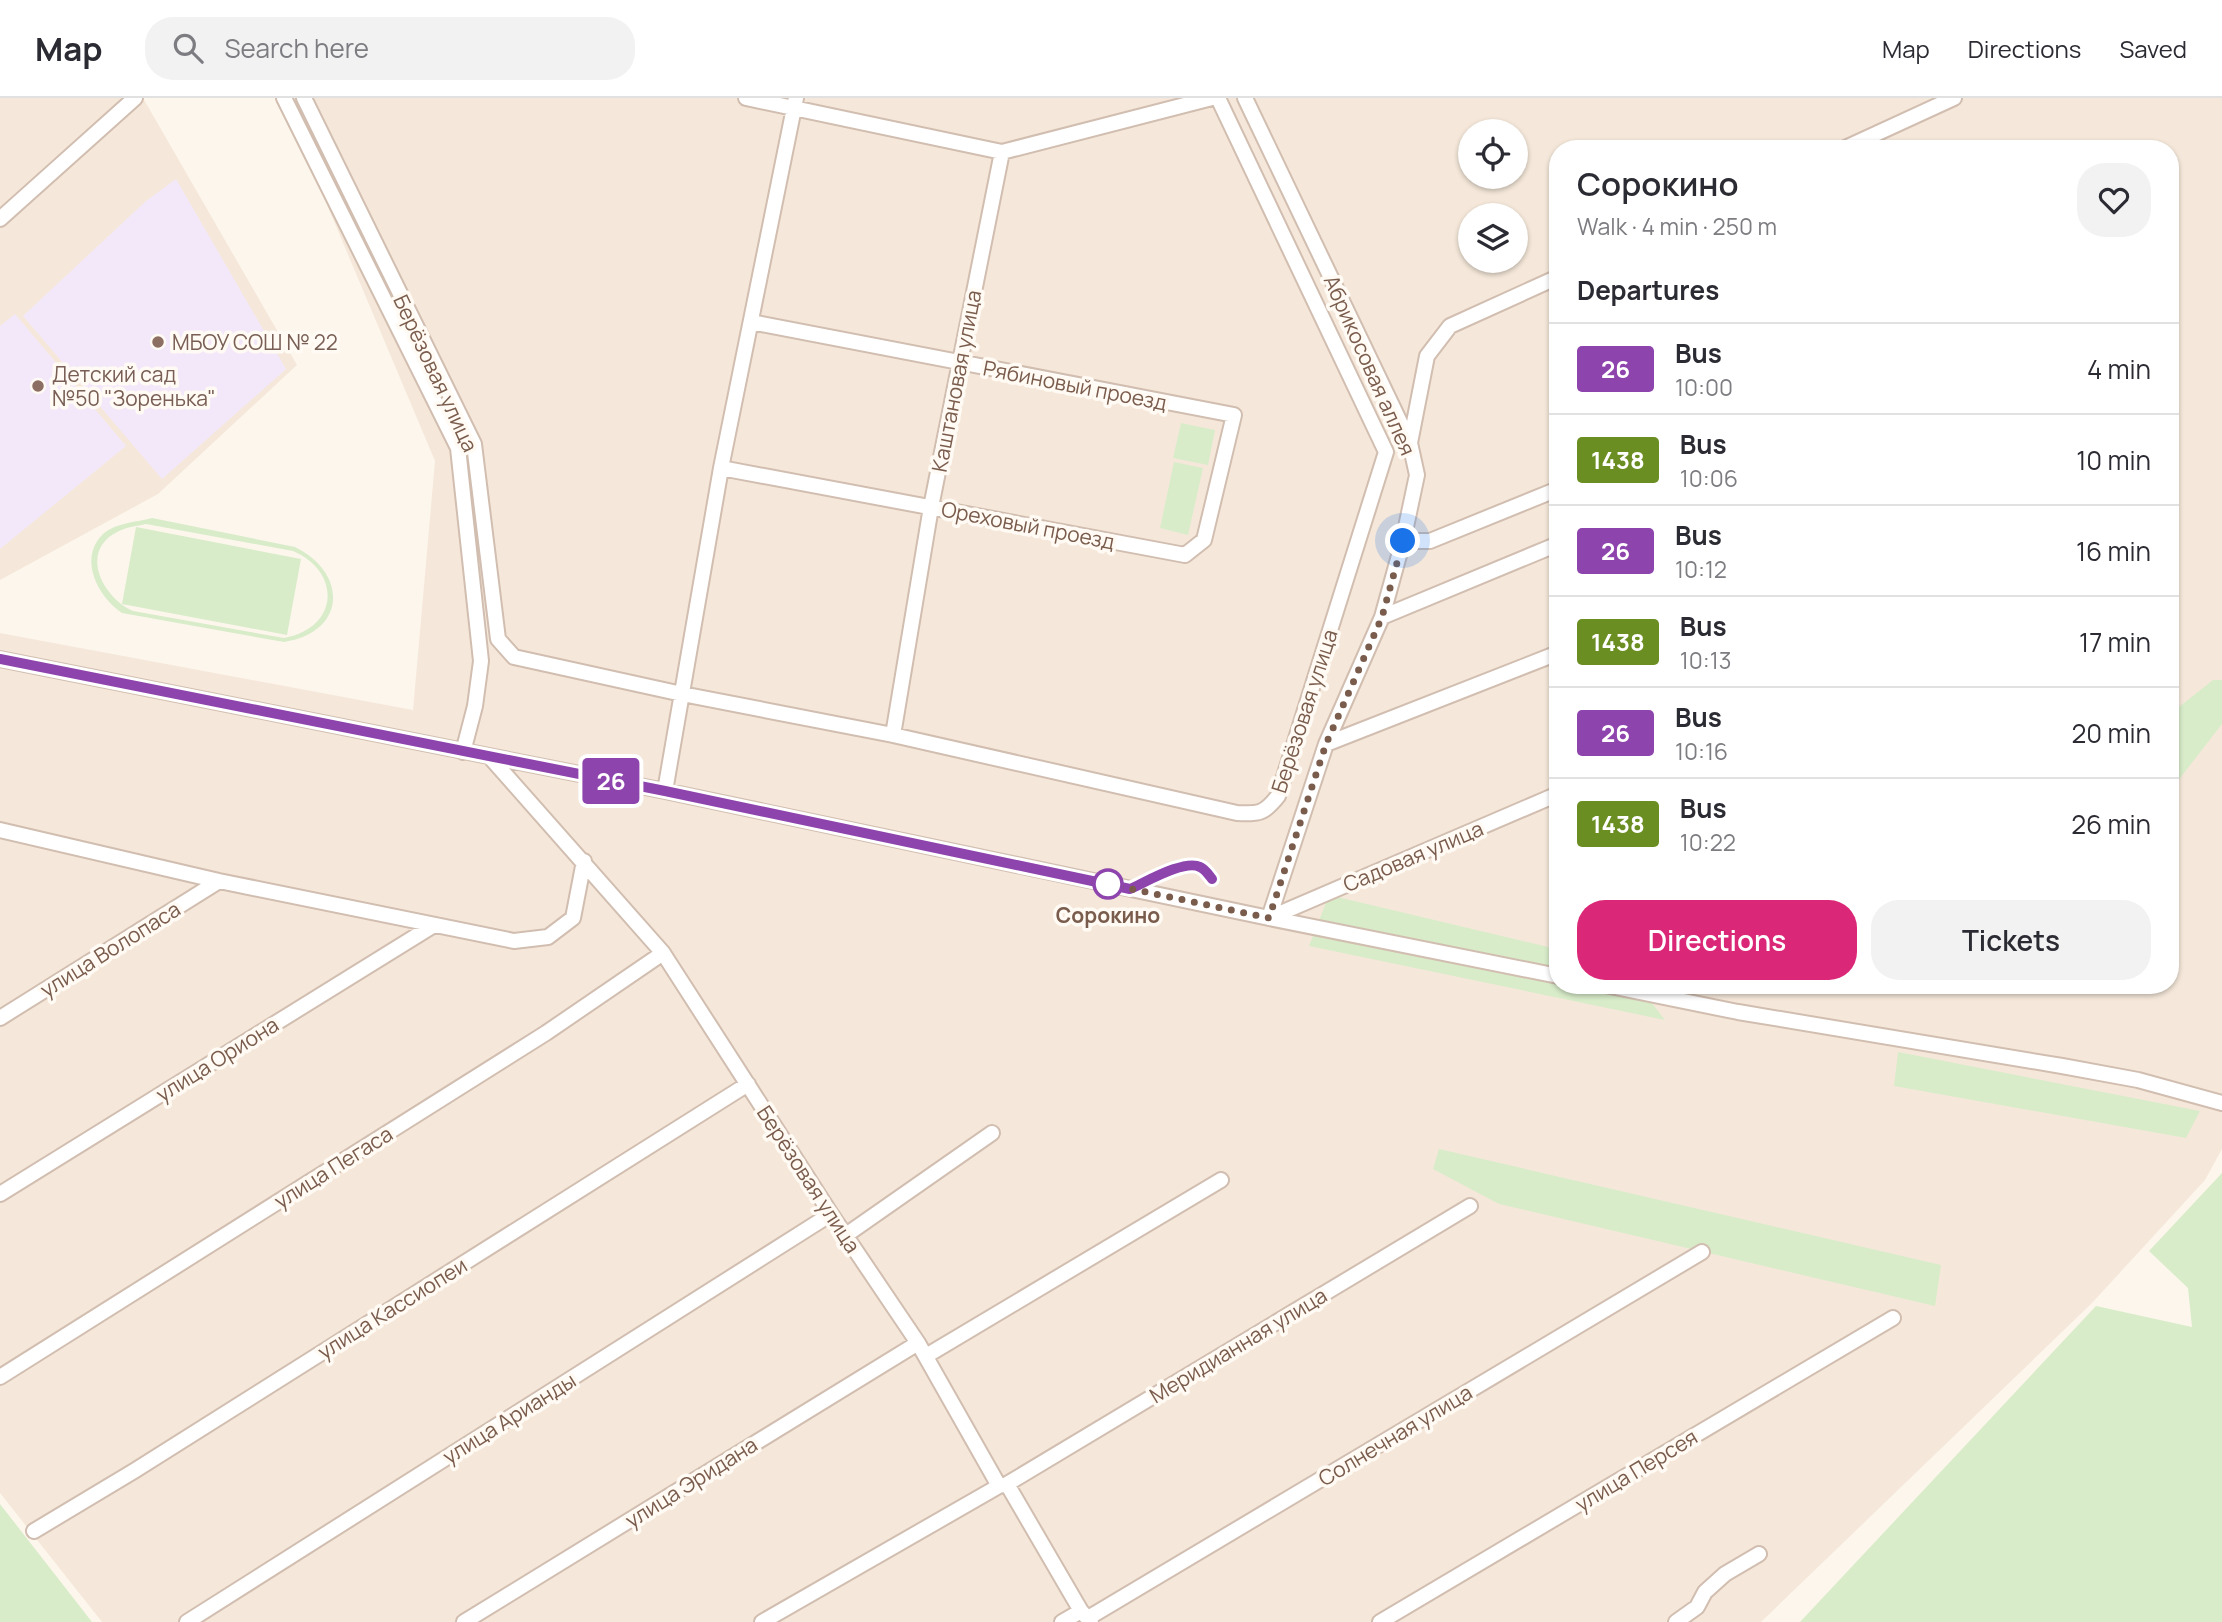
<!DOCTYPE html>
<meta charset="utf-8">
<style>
:root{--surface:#fff;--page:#f2f2f3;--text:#2b2b33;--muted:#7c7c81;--line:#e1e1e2;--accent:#db2777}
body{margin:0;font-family:Manrope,sans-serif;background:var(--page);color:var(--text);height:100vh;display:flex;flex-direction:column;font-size:26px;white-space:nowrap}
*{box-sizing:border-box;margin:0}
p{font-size:23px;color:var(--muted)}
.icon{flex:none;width:38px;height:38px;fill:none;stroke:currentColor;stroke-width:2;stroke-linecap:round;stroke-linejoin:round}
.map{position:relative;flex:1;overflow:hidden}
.side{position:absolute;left:1549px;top:42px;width:630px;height:854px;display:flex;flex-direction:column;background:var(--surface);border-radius:28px;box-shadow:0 2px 5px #0004}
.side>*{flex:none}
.badge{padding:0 14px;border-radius:5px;font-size:24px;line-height:46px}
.tools{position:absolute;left:1458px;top:21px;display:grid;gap:14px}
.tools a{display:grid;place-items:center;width:70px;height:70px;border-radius:50%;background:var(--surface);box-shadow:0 2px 5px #0004;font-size:35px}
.you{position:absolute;width:35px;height:35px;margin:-18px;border:5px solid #fff;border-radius:50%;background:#1a73e8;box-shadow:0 0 0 10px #1a73e833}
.map>.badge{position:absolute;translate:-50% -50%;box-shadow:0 0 0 4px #fff}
h2{padding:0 28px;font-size:26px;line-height:63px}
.round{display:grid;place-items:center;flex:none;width:74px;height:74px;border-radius:28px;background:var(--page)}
.headline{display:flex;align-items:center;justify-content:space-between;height:119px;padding:0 28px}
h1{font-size:33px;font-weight:600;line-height:52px}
.button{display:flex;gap:14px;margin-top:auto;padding:14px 28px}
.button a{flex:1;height:80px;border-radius:28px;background:var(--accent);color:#fff;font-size:28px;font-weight:600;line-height:80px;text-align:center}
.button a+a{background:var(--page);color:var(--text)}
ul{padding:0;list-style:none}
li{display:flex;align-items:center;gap:21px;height:91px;padding:0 28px;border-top:2px solid var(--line)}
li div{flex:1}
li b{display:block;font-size:26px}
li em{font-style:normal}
li .badge{min-width:77px;font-weight:700;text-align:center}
header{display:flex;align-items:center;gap:42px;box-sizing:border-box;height:98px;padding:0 35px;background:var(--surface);border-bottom:2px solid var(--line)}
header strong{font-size:33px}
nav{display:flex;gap:38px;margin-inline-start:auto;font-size:24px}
.search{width:490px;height:63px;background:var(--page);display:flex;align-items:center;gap:18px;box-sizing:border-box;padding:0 24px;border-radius:28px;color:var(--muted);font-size:26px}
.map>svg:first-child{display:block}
.residential{fill:#f5e8da;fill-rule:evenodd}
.education{fill:#f3e8fa}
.green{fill:#d8ecc9;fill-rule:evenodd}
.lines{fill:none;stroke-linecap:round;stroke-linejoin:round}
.minor-casing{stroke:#d1beb0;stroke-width:18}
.minor{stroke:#fff;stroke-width:14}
.line-casing{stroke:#fff;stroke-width:16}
.line{stroke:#8e44ad;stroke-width:10}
.walk{stroke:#7a5c4d;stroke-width:7;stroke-dasharray:0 12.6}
.education-dot{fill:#8d6e63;stroke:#fffaf3;stroke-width:2.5}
.stop-dot{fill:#fff;stroke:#8e44ad;stroke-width:3.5}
.labels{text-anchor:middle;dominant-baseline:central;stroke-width:7;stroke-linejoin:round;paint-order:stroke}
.education-label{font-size:21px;fill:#785e54;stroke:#fffaf3;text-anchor:start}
.street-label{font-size:21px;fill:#7a5c4d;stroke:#fffaf3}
.stop-label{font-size:21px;font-weight:bold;fill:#7a5c4d;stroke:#fffaf3}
</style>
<header>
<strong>Map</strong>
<div class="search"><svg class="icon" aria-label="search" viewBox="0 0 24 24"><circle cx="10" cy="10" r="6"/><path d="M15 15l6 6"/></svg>Search here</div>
<nav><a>Map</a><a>Directions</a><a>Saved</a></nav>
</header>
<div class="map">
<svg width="2222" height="1524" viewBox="0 0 2222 1524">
<rect width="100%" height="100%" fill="#fdf6ec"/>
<path class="residential" d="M 0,0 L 143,0 L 297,267 L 158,396 L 0,482 Z
M 282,0 L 2222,0 L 2222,1051 L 2205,1082 L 2092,1205 L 1761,1524 L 102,1524 L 0,1395 L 0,535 L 413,612 L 435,363 ZM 1470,33 L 1516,33 L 1516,79 L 1470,79 ZM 1558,51 L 2170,51 L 2170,887 L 1558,887 ZM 1470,117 L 1516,117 L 1516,163 L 1470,163 Z"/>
<path class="education" d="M 176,81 L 286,271 L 162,381 L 23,218 L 146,103 Z
M 15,216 L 126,348 L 0,451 L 0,228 Z"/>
<path class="green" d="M 1181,325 L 1215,332 L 1208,367 L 1173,360 Z
M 1174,364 L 1203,370 L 1188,437 L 1160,430 Z
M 152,420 L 295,449 C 348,475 347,534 284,544 L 122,515 C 98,499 77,460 104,435 C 116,425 137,424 152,420 ZM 146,426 L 293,453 C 342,474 339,530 284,540 L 133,513 C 102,499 78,452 119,433 C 127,429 137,428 146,426 Z
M 136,429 L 301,461 L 287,537 L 122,506 Z
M 2213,582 L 2222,582 L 2222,626 L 2170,693 L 2170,616 Z
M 1329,797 L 1557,851 L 1558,887 L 1638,887 L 1665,922 L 1309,848 Z
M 1898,954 L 2200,1013 L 2186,1040 L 1894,988 Z
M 1439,1051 L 1941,1167 L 1935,1208 L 1499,1106 L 1433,1071 Z
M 2222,1075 L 2222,1524 L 1800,1524 L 2096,1208 L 2192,1229 L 2188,1190 L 2149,1153 Z
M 0,1406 L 92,1524 L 0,1524 Z"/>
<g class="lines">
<g class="minor-casing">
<path id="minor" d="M 284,0 L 458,350 L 481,563 L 475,608 L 463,654
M 304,0 L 474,346 L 498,541 L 514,559 L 682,596 L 893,637 L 1237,715 C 1259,716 1264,716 1278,698 L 1386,354 L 1218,0
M 746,0 L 1002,54 L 1212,0
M 1245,0 L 1410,345 L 1417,377 L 1403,443 L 1382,519 L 1326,646 L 1269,820
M 1843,51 L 1954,0
M 0,121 L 135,0
M 1410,345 L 1427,258 L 1450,228 L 1558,179
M 721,370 L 1185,457 L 1204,442 L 1234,317 L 751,224
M 1403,443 L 1430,443 L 1558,391
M 1382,519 L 1558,446
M 0,561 L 665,693 L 1269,820 L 1558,878
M 893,637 L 931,409 L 1002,54
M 1326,646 L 1558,555
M 489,658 L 663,855 L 831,1116 L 918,1245 L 999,1388 L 1007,1386 L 1081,1513 L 1091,1524
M 665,693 L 721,370 L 796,0
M 0,732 L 219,783 L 514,843 L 548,839 L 573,820 L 584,763
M 1269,820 L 1558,696
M 1605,887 L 1738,914 L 2062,968 L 2138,982 L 2222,1005
M 0,920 L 219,783
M 0,1096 L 434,827
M 846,1137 L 992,1035
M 926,1258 L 1221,1082
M 0,1279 L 546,935 L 663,855
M 1007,1386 L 1470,1108
M 34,1433 L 134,1373 L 748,986
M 1088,1520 L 1702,1154
M 187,1524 L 831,1116
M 464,1524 L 918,1245
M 762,1524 L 999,1388
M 1062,1524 L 1081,1513
M 1380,1524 L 1893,1220
M 1676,1524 L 1697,1509 L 1705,1494 L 1725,1476 L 1759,1456"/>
</g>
<use href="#minor" class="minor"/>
</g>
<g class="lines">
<g class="line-casing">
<path id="line" d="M 0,561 L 665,693 L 1130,791 C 1146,784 1185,761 1200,769 C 1205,771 1209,777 1212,781"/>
</g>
<use href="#line" class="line"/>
<path class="walk" d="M 1108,786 L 1269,820 L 1326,646 L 1382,519 L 1403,443"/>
</g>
<g class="education-dot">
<circle cx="158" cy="244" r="7"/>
<circle cx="38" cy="288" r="7"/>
</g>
<circle class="stop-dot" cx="1108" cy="786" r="14"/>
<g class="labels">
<g class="education-label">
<text x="172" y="244">МБОУ СОШ № 22</text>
<text x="52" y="276">Детский сад<tspan x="52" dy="24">№50 "Зоренька"</tspan></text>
</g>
<g class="street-label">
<text transform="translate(1370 267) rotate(66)">Абрикосовая аллея</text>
<text transform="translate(436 275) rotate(65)">Берёзовая улица</text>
<text transform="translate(956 283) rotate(-79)">Каштановая улица</text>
<text transform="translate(1075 287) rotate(11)">Рябиновый проезд</text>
<text transform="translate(1028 427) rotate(11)">Ореховый проезд</text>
<text transform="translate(1304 613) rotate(-72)">Берёзовая улица</text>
<text transform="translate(1413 758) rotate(-23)">Садовая улица</text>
<text transform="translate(110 851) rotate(-32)">улица Волопаса</text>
<text transform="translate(217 961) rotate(-32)">улица Ориона</text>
<text transform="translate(333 1069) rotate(-32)">улица Пегаса</text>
<text transform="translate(809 1081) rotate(57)">Берёзовая улица</text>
<text transform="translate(392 1210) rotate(-32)">улица Кассиопеи</text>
<text transform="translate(1238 1247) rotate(-31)">Меридианная улица</text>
<text transform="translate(509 1320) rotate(-32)">улица Арианды</text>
<text transform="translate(1395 1337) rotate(-31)">Солнечная улица</text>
<text transform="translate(1636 1372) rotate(-31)">улица Персея</text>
<text transform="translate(691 1384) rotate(-32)">улица Эридана</text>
</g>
<g class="stop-label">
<text x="1108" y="817">Сорокино</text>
</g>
</g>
</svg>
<div class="tools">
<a><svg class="icon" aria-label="locate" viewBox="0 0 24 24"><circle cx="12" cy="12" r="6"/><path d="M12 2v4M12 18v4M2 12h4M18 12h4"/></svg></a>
<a><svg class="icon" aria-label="layers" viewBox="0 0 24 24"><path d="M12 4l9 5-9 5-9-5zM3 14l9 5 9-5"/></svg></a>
</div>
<div class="you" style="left:1403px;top:443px"></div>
<b class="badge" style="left:611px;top:683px;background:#8e44ad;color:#fff">26</b>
<section class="side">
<div class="headline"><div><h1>Сорокино</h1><p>Walk · 4 min · 250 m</p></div><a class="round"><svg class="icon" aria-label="heart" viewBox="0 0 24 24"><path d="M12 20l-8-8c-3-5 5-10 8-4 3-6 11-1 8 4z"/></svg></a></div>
<h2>Departures</h2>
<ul>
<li><span class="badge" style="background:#8e44ad;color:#fff">26</span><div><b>Bus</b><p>10:00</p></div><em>4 min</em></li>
<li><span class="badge" style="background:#6b8e23;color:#fff">1438</span><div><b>Bus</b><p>10:06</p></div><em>10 min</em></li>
<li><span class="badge" style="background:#8e44ad;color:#fff">26</span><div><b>Bus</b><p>10:12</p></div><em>16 min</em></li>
<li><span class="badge" style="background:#6b8e23;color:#fff">1438</span><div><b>Bus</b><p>10:13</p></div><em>17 min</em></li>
<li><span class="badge" style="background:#8e44ad;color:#fff">26</span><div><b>Bus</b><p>10:16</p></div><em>20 min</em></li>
<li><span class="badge" style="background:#6b8e23;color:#fff">1438</span><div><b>Bus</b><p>10:22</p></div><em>26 min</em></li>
</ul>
<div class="button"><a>Directions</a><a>Tickets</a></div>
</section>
</div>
